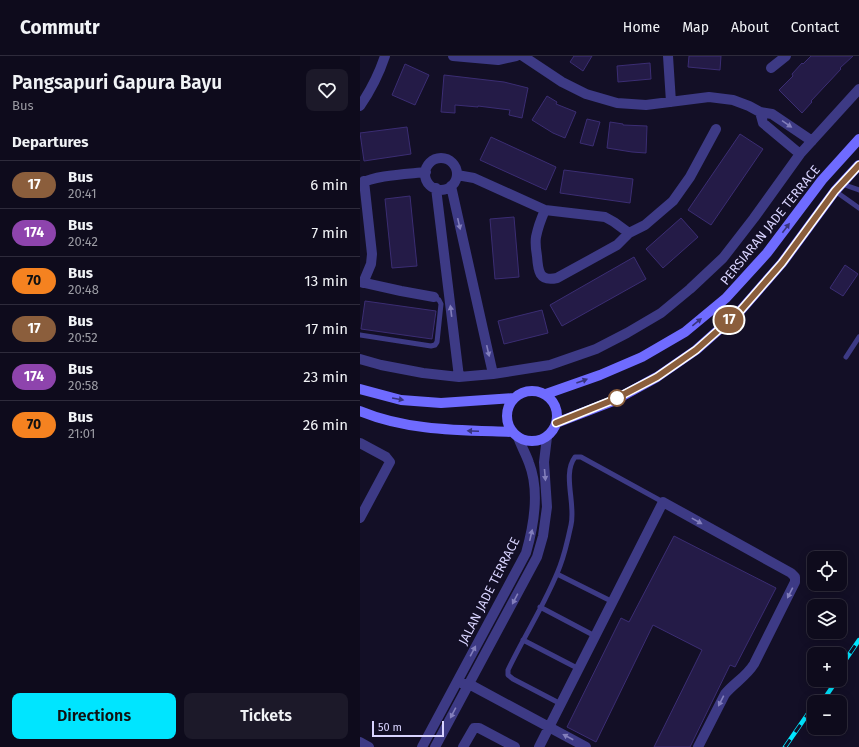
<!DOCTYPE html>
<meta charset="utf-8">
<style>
:root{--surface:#0e0b1c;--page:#1c1929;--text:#f1f3f6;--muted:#9b9ba3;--line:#2e2b3b;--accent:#00e5ff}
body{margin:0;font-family:"Fira Sans",sans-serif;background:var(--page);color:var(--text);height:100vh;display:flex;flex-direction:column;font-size:15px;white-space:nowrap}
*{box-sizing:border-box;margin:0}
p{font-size:13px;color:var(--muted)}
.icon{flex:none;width:22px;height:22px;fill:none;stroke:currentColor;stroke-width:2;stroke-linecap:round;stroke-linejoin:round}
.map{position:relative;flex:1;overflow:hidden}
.panel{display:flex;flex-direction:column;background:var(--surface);width:360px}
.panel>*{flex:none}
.badge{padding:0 8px;border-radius:13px;font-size:14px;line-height:26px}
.controls{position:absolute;left:447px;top:495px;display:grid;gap:8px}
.controls a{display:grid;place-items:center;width:40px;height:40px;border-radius:8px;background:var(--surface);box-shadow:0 2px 10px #0003,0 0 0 1px var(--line);font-size:20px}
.scale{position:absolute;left:12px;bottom:10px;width:72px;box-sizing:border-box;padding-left:4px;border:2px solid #d9d4ff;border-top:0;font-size:11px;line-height:14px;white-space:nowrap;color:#d9d4ff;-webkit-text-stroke:3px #130f26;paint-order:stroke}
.map>.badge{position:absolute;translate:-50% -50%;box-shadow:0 0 0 2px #fff}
h2{padding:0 12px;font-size:15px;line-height:36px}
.round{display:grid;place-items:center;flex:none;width:42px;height:42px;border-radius:8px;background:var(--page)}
.summary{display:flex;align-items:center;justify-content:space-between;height:68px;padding:0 12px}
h1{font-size:19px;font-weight:600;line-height:30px}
.primary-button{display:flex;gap:8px;margin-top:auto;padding:8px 12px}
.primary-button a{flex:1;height:46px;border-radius:8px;background:var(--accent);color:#111;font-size:16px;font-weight:600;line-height:46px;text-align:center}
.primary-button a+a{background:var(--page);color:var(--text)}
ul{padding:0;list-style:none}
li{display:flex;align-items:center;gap:12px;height:48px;padding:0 12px;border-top:1px solid var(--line)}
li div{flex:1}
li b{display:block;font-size:15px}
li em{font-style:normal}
li .badge{min-width:44px;font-weight:700;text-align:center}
header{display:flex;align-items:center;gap:24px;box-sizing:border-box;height:56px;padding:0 20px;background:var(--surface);border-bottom:1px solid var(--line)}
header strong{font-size:19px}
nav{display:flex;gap:22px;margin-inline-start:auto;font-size:14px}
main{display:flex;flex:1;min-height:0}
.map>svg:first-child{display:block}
.building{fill:#241b47;stroke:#3b2d73}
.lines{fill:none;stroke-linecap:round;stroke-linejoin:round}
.lane{stroke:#3d3a85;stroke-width:5}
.street{stroke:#3d3a85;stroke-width:10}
.secondary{stroke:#6f6bff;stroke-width:10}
.rail-casing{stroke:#00e5ff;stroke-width:4.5}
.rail{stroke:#130f26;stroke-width:3;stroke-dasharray:9;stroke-linecap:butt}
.oneway{fill:#837fbc}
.oneway2{fill:#38347d}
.line-casing{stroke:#fff;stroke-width:9}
.line{stroke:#8b5e3c;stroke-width:6}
.stop-dot{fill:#fff;stroke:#8b5e3c;stroke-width:2}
.labels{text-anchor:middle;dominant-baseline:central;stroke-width:3.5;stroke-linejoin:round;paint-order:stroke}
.street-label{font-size:13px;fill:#d9d4ff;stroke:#130f26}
</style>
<header>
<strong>Commutr</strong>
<nav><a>Home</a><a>Map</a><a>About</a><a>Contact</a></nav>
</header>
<main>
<section class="panel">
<div class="summary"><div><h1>Pangsapuri Gapura Bayu</h1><p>Bus</p></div><a class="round"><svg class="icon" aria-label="heart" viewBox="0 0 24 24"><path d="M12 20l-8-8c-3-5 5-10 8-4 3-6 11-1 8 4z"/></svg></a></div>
<h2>Departures</h2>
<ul>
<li><span class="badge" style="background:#8b5e3c;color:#fff">17</span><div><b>Bus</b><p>20:41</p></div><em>6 min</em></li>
<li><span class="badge" style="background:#8e44ad;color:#fff">174</span><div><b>Bus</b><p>20:42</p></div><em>7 min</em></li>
<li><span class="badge" style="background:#f58220;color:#111">70</span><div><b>Bus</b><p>20:48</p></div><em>13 min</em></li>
<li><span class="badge" style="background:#8b5e3c;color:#fff">17</span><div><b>Bus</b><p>20:52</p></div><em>17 min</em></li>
<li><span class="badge" style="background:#8e44ad;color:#fff">174</span><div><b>Bus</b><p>20:58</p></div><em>23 min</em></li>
<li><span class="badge" style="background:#f58220;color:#111">70</span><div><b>Bus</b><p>21:01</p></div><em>26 min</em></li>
</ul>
<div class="primary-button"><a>Directions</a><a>Tickets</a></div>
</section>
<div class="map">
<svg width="499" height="691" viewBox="0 0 499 691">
<rect width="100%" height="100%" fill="#130f26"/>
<path class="building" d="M 214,0 L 232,0 L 223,15 L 210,6 Z
M 329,0 L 361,0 L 360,14 L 328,11 Z
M 451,0 L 493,0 L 480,12 L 481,13 L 451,45 L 452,46 L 442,57 L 419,34 L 433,20 L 432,18 L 442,7 L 443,8 Z
M 290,7 L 291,23 L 258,26 L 257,10 Z
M 45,8 L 69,19 L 55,49 L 32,39 Z
M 84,19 L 144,26 L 168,32 L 162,62 L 149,59 L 150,54 L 118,50 L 118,51 L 95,49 L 95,57 L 81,56 Z
M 187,40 L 197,46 L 196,48 L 216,56 L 205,82 L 193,77 L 172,64 Z
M 227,63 L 240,66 L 233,90 L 220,87 Z
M 250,66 L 263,68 L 263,69 L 287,70 L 286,97 L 272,96 L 247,92 Z
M 47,71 L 51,98 L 4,105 L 0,77 Z
M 380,78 L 403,93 L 351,169 L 328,154 Z
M 131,81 L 196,111 L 186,134 L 120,104 Z
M 204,114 L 273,123 L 270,147 L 200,137 Z
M 50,140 L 57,210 L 32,212 L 25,143 Z
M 154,161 L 159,221 L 135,223 L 130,163 Z
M 321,162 L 338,181 L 303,212 L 286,193 Z
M 274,201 L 286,223 L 202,270 L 190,249 Z
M 485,209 L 498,218 L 483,240 L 470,232 Z
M 5,245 L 76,255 L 72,283 L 1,273 Z
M 182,254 L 188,277 L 144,288 L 138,265 Z
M 314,480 L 416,532 L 375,611 L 370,609 L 330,691 L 294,691 L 342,594 L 293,569 L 236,686 L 207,671 L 261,562 L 269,566 Z"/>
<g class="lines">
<path class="lane" d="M 482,128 L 499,134
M 475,135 L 499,152
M 0,279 L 71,290 L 75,289 L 77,286 L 81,248 L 79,244 L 74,241
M 486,301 L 499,281
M 197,518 L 253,546
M 180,551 L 235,580
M 163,584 L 219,613
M 201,648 L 153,623 L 148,619 L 148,614 C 164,580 187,545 200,510 C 205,497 208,483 211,469 C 216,448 202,418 215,401 L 221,401 L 303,446"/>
<path class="street" d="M 93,0 L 138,4 L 156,0
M 163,0 L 202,26 L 226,38 L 257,47 L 286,49 L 349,41 L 373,44 L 389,50 L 400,56 L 412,58 L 452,85
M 308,0 L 311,46
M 411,12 L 426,0
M 0,50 C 11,34 19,18 25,0
M 400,56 L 403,67 L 440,98
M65 118a16 16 0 1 1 32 0a16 16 0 1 1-32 0Z
M 97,119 L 114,122 L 185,154 L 245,161 L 254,166 L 269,177
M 0,128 C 14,119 49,118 66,116
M 91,130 L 133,318
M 76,132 L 99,321
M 185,154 C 181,163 178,171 176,181 C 175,187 176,194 177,200 C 178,215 179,226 197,222 L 257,189 L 269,177 L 285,169 L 313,145 L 330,121 L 356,73
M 0,226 L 41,235 L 74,241
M 3,227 L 11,208 L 12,198 L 4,125
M 0,303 L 21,309 L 63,317 L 99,321 L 133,318 L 190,309 L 236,293 L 267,277 L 301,257 L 330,233 L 363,202 L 394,162 L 440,98 L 499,33
M 0,387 L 26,401 L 30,406 L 0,462
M 103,628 L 109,628 L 226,691
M 0,686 L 9,691
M 62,691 L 166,497 C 174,469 180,435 169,407 C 166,398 161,390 158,381
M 75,691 L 177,501 L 183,480 L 187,451 L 184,406 L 187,381
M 103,691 L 114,672 L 119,672 L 155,691
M 179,691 L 303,446 L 431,517 L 435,521 L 435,526 L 394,608 C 386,621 374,627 365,638 L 338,691"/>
<path class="secondary" d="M 0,333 L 41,344 L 81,347 L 154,342
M147 360a25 25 0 1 1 50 0a25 25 0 1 1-50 0Z
M 186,338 L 240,319 L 282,301 L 325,276 L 366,242 L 407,197 L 462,124 L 499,83
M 0,355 C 48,375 101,374 152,376
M 196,367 L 253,345 L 297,321 L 336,294 L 381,254 L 422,207 L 475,135 L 499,109"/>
<g class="rail-casing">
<path id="rail" d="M 480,612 L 499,584
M 462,646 L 477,624
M 425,691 L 454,649"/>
</g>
<use href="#rail" class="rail"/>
</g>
<defs><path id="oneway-solid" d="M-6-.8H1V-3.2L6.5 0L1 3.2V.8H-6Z"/></defs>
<g class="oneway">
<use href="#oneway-solid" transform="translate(427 68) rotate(34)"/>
<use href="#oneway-solid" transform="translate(99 168) rotate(77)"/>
<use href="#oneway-solid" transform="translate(91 255) rotate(-97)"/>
<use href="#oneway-solid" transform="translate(128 295) rotate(77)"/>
<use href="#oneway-solid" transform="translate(185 419) rotate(85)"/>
<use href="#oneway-solid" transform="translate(337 465) rotate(29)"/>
<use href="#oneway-solid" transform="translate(171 479) rotate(-77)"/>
<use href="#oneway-solid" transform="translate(430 537) rotate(117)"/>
<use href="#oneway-solid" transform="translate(155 543) rotate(118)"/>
<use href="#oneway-solid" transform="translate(113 595) rotate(-62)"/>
<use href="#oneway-solid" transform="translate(361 645) rotate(117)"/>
<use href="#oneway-solid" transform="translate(93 657) rotate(118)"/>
<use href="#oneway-solid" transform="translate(208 681) rotate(-152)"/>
</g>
<g class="oneway2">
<use href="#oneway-solid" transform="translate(426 172) rotate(-53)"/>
<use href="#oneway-solid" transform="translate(337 266) rotate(-39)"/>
<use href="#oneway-solid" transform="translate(222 325) rotate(-20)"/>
<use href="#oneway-solid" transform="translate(38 343) rotate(10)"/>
<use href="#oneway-solid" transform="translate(113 375) rotate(-178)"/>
</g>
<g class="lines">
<g class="line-casing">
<path id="line" d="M 196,367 L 253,344 L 297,321 L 336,294 L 381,254 L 422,207 L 475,135 L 499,109"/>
</g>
<use href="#line" class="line"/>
</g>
<circle class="stop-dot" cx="257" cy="342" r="8"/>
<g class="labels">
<g class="street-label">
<text transform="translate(410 169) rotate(-51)">PERSIARAN JADE TERRACE</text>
<text transform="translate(129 535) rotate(-63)">JALAN JADE TERRACE</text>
</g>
</g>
</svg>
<div class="controls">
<a><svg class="icon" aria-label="locate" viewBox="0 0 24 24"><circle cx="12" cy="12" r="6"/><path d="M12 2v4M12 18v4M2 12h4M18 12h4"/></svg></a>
<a><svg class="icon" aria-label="layers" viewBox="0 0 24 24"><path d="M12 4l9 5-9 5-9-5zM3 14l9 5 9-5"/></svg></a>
<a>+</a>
<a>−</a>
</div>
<div class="scale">50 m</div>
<b class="badge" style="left:369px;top:264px;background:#8b5e3c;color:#fff">17</b>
</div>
</main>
